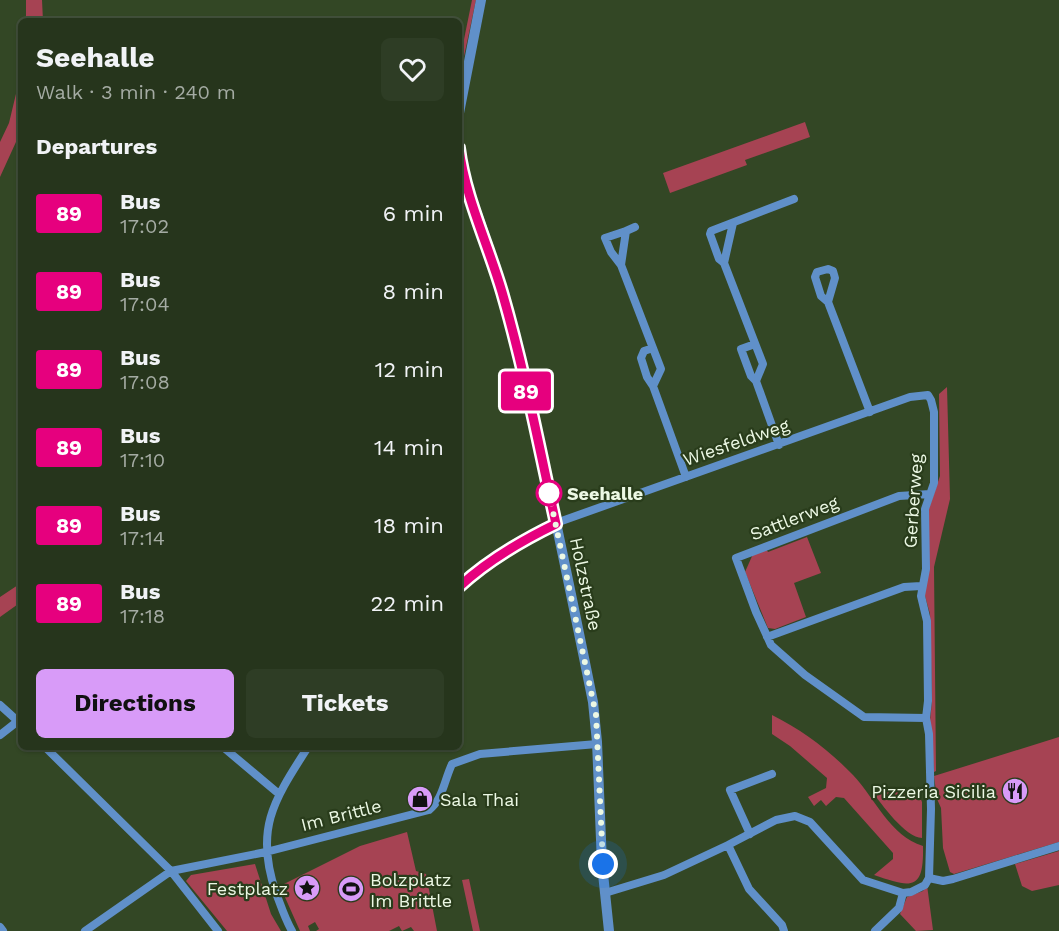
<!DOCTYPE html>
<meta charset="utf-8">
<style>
:root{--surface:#26351c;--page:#2e3d25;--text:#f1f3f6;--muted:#a4aba3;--line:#42503b;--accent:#d89bf8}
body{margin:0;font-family:"Work Sans",sans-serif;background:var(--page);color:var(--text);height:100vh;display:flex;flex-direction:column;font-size:22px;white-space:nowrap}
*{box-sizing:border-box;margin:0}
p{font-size:20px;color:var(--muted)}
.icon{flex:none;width:33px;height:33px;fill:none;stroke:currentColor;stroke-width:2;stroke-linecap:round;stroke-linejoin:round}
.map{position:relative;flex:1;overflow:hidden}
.details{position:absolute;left:18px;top:18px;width:444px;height:732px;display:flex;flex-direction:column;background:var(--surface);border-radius:9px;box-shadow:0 2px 4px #0004,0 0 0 2px var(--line)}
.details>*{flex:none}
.badge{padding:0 12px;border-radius:4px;font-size:21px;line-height:39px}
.you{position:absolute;width:30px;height:30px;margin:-15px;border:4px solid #fff;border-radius:50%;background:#1a73e8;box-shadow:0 0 0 9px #1a73e833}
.map>.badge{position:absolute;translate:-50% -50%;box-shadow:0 0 0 3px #fff}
h2{padding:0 18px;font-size:22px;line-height:54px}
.round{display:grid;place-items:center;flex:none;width:63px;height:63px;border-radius:9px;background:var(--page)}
.summary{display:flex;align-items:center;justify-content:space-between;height:102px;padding:0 18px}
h1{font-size:28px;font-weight:700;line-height:45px}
.button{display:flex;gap:12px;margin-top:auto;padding:12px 18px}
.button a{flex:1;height:69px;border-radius:9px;background:var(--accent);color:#111;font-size:24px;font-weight:700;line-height:69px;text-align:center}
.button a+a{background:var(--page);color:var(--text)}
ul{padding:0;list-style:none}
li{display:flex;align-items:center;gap:18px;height:78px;padding:0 18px}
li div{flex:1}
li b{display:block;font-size:22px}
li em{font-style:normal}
li .badge{min-width:66px;font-weight:700;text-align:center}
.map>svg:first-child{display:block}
.green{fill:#a64353}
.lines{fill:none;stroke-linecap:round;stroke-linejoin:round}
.minor{stroke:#6090c9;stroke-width:8}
.tertiary{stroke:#6090c9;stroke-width:10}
.line-casing{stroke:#fff;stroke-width:14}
.line{stroke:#e6007e;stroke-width:9}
.walk{stroke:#ecf8e4;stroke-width:6;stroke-dasharray:0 10.8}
.stop-dot{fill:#fff;stroke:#e6007e;stroke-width:3}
.labels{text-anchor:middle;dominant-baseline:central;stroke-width:4.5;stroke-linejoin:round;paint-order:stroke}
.street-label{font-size:18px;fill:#ecf8e4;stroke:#293c1b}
.stop-label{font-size:18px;font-weight:bold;fill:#ecf8e4;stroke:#293c1b;text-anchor:start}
.poi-label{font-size:18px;fill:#ecf8e4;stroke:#293c1b;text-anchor:end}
</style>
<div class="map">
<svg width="1059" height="931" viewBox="0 0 1059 931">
<rect width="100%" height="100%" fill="#334725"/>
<path class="green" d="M 26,0 L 42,0 L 43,21 L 26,21 Z
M 472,0 L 476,0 L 459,80 L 459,64 Z
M 21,73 L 21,131 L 0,177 L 0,142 L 9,123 Z
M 805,122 L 810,137 L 745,160 L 747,165 L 670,193 L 663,173 Z
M 947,387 L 950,499 L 934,567 L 936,771 L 934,772 L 930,721 L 932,701 L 930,614 L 925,596 L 928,511 L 940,476 L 939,394 Z
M 807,537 L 821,573 L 794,583 L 806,617 L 775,629 L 768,628 L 745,572 L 753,554 L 766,549 L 768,552 Z
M 21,583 L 21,602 L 0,617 L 0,597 Z
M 772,715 C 802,730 829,750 853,775 C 875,798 890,836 923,846 C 924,891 912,888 874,875 L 893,859 L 893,853 L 844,798 L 836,797 L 826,806 L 821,800 L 814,806 L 808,797 L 826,788 L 827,778 L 790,746 L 772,734 Z
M 1059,737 L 1059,842 L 954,874 L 950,872 L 943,848 L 941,808 L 937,799 L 934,776 Z
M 880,785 L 888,792 L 918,792 L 922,802 L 922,838 C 906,838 881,804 872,791 Z
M 407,832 L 416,871 L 426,874 L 437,931 L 414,931 L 411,927 L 402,931 L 399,926 L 389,931 L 316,931 L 319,929 L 315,922 L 308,926 L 310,931 L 300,931 L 280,886 L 360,846 Z
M 1059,851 L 1059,885 L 1032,891 L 1022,886 L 1015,864 Z
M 255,864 L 271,914 L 281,931 L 227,931 L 186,881 L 191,875 Z
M 469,879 L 480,931 L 473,931 L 462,880 Z
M 927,885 L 933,930 L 916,931 L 900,914 L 907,897 L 923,891 Z"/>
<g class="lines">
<path class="minor" d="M 733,223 L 724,263 L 763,364 L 756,381 L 779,445
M 635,227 L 626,231 L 621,265 L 661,369 L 653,386 L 686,477
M 724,263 L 719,259 L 710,234 L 711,231 L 794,199
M 621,265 L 611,252 L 605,238 L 626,231
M 828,302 L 835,278 L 833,271 L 828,269 L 817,272 L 815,277 L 821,296 L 828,302 L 870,412
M 755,344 L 741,349 L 751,376 L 756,381
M 653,386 L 647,377 L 641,358 L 644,351 L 653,348
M 459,587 C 488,560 521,541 556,523 L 910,397 L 928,395 L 931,400 L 934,412 L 934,483 L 925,509 L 926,569 L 921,596 L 927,621 L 928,701 L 926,718 L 929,734 L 931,809 L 929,878 L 925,885 L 911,892 L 903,893 L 863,880 L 810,822 L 795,816 L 776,820 L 728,845 L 664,875 L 605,893
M 767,637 L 904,587 L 921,586
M 0,705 L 21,724
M 926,718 L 864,717 L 805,675 L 771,645 L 756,612 L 736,558 L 899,496 L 930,494
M 0,735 L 18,721
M 45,747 L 171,871 L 218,931
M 223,747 L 279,794
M 750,834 L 730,790 L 772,774
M 728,845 L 749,889 L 782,925 L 784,931
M 929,878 L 943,881 L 953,879 L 1059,846
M 0,927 L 3,931
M 85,931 L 171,871 L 266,852 L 429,810 C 443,799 444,781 452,764 L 480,754 L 597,744
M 292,931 C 285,919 281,906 276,893 C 254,829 274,800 308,747
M 875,931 L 899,908 L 903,893"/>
<path class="tertiary" d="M 459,113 L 481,0
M 459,148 C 463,180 476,209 486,240 C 494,266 502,292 509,318 C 541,445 567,574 593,702 L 597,742 L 602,864 L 609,931"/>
</g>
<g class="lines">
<g class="line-casing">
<path id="line" d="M 459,148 C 465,197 488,244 502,292 C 524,368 539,446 556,524 C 521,541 488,560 459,587"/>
</g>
<use href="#line" class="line"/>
<path class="walk" d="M 549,493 L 596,715 L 603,864"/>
</g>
<defs>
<g id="restaurant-disc" transform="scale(1.35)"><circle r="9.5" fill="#d89bf8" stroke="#293c1b"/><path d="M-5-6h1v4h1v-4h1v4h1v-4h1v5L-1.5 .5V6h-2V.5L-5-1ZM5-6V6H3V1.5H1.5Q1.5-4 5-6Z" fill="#111"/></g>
<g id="shop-disc" transform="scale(1.35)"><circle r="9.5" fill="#d89bf8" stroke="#293c1b"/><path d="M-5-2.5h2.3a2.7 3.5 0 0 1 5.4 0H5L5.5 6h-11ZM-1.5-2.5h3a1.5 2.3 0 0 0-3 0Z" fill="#111"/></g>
<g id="sight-disc" transform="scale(1.35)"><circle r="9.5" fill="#d89bf8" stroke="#293c1b"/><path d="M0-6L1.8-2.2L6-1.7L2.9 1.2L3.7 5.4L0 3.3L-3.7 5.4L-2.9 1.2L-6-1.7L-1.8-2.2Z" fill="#111"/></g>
<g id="stadium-disc" transform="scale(1.35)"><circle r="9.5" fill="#d89bf8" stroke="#293c1b"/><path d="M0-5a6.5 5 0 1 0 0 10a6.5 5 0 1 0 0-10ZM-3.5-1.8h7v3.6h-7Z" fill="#111"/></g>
</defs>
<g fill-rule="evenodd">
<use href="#restaurant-disc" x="1015" y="791"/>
<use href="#shop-disc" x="420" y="799"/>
<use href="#sight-disc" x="307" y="888"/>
<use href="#stadium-disc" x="351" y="889"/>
</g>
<circle class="stop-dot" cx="549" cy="493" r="12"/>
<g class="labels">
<g class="street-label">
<text transform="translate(736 442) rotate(-19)">Wiesfeldweg</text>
<text transform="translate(913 501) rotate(-86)">Gerberweg</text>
<text transform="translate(794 518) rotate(-21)">Sattlerweg</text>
<text transform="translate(586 584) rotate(78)">Holzstraße</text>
<text transform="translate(341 815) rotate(-14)">Im Brittle</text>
</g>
<g class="stop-label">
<text x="567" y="493">Seehalle</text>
</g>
<g class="poi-label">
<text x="996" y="791">Pizzeria Sicilia</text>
<text x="440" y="799" text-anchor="start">Sala Thai</text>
<text x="370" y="879" text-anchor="start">Bolzplatz<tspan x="370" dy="21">Im Brittle</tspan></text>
<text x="288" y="888">Festplatz</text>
</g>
</g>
</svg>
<div class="you" style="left:603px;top:864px"></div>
<b class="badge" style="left:526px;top:391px;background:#e6007e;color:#fff">89</b>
<section class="details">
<div class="summary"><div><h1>Seehalle</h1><p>Walk · 3 min · 240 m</p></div><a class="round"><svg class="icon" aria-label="heart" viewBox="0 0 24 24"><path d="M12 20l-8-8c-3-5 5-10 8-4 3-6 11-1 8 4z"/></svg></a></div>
<h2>Departures</h2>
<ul>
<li><span class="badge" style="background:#e6007e;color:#fff">89</span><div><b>Bus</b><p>17:02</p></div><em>6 min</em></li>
<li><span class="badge" style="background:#e6007e;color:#fff">89</span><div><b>Bus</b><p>17:04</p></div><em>8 min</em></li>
<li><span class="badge" style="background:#e6007e;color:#fff">89</span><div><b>Bus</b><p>17:08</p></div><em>12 min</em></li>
<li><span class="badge" style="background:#e6007e;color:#fff">89</span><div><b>Bus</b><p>17:10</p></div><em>14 min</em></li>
<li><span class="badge" style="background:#e6007e;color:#fff">89</span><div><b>Bus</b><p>17:14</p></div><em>18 min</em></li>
<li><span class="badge" style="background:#e6007e;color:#fff">89</span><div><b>Bus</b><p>17:18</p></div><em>22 min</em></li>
</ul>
<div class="button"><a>Directions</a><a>Tickets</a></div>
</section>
</div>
